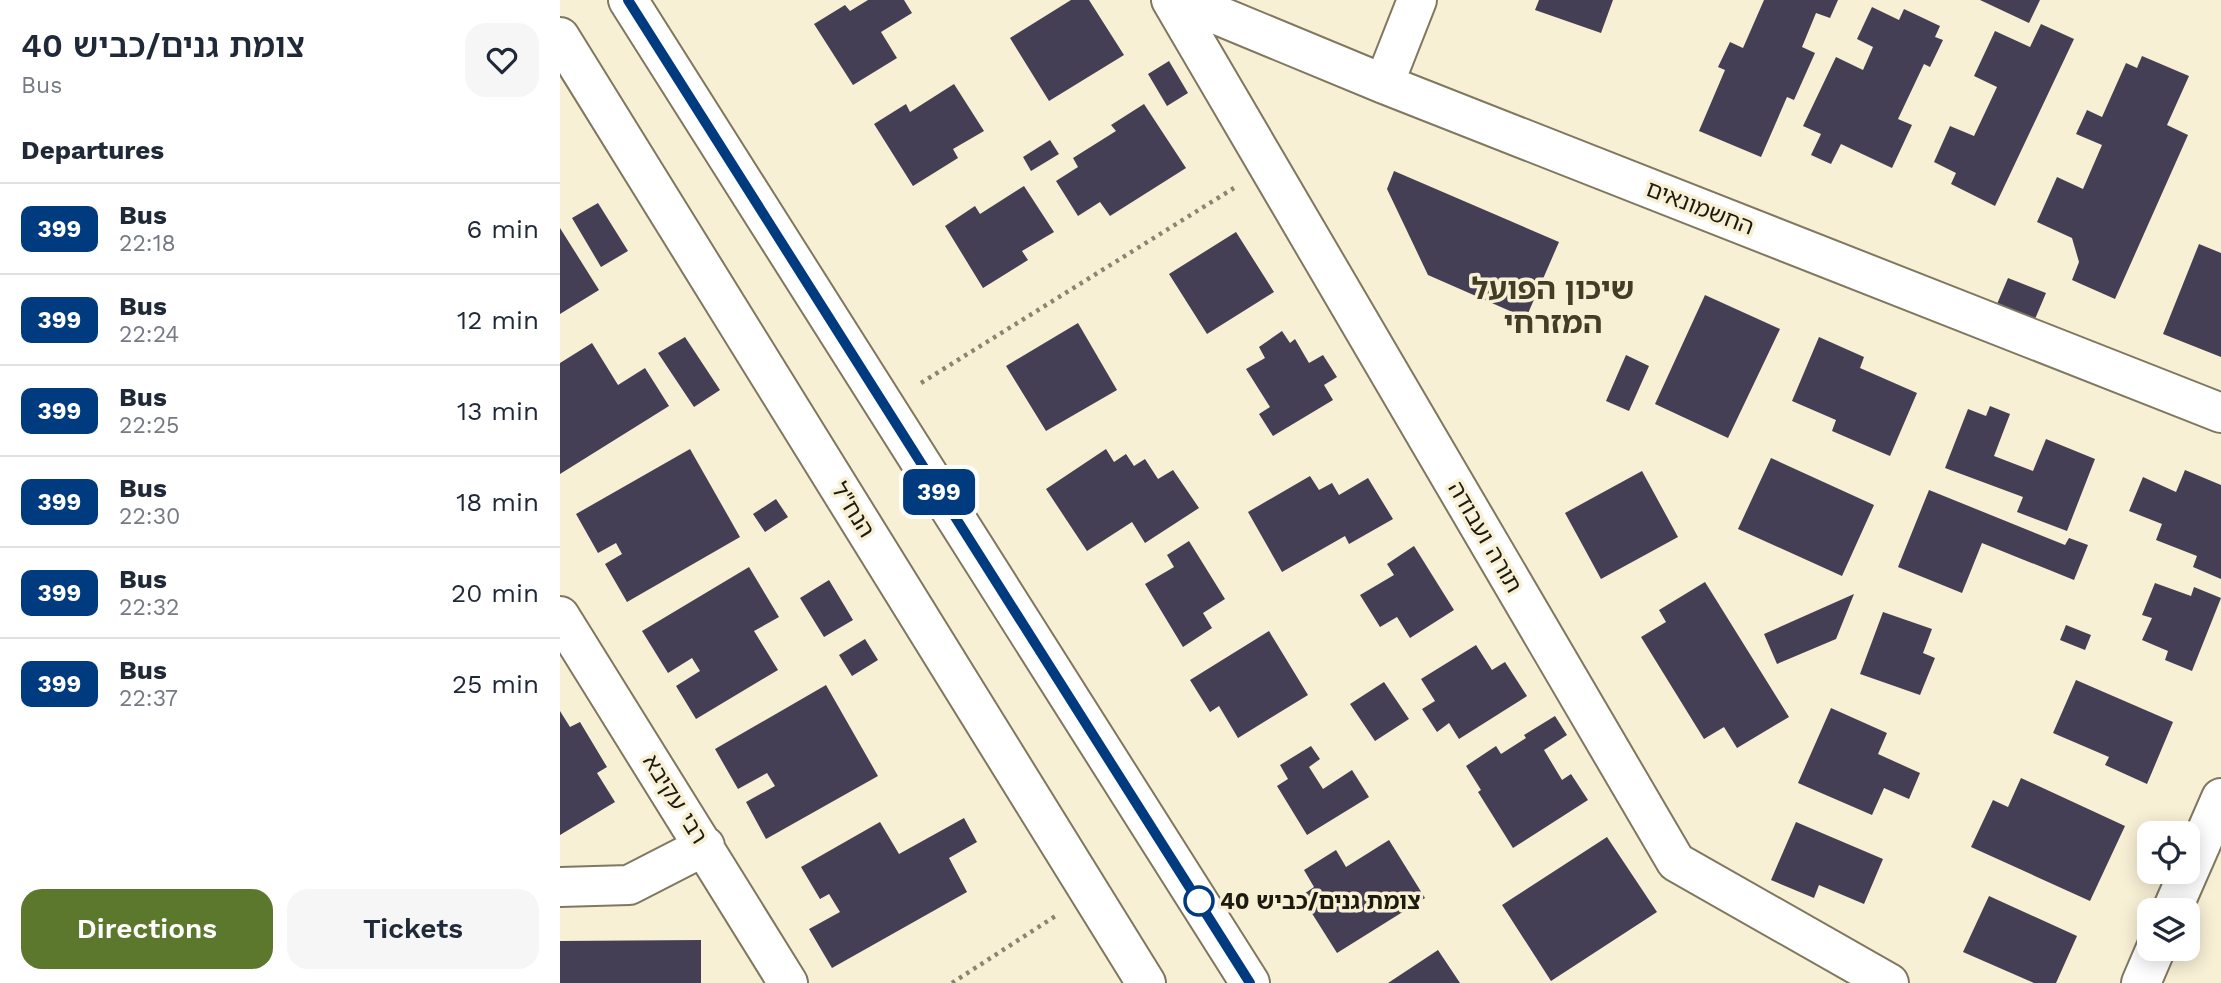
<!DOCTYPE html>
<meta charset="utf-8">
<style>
:root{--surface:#fff;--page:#f6f6f7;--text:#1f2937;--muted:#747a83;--line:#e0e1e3;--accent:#5b782c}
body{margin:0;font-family:"Work Sans","Noto Sans Hebrew",sans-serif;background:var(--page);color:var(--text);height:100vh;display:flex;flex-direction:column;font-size:26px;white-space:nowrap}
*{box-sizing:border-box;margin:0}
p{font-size:23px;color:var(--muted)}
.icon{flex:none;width:38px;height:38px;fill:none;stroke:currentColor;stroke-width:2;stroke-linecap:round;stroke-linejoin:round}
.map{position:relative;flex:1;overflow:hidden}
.sheet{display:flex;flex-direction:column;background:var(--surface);width:560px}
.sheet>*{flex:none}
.badge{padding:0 14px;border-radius:10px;font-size:24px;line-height:46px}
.tools{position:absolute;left:1577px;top:821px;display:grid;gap:14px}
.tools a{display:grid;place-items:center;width:63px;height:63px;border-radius:14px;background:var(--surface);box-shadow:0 4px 18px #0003;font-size:35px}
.map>.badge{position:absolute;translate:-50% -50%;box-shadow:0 0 0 4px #fff}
h2{padding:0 21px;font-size:26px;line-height:63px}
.round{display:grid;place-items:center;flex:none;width:74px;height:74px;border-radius:21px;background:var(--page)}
.headline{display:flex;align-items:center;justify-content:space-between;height:119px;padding:0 21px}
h1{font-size:33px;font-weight:600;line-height:52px}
.primary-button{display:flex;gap:14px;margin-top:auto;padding:14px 21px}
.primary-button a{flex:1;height:80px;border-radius:21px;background:var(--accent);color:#fff;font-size:28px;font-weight:600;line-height:80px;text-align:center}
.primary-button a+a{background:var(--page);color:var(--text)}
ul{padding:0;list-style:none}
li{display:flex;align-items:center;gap:21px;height:91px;padding:0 21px;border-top:2px solid var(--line)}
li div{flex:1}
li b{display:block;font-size:26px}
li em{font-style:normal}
li .badge{min-width:77px;font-weight:700;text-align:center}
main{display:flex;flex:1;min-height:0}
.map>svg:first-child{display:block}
.building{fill:#443f54}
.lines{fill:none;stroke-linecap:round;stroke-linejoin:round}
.minor-casing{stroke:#7f775f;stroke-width:42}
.highway-casing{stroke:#7f775f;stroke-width:42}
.path{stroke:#8a8572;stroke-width:4.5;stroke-dasharray:3.5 5;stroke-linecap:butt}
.minor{stroke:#fff;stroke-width:38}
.highway{stroke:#fff;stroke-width:38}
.line-casing{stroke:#fff;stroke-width:16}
.line{stroke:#003b80;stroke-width:10}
.stop-dot{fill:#fff;stroke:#003b80;stroke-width:3.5}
.labels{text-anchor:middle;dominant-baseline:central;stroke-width:7;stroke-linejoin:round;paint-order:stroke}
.street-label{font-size:23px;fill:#1d1a10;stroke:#f8f0d5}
.stop-label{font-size:23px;font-weight:bold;fill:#1d1a10;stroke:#f8f0d5;text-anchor:start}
.district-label{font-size:30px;font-weight:bold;fill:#433c26;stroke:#f8f0d5}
</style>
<main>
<section class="sheet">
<div class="headline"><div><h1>צומת גנים/כביש 40</h1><p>Bus</p></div><a class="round"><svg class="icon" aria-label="heart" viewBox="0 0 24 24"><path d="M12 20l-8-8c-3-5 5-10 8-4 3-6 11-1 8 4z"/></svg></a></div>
<h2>Departures</h2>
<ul>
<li><span class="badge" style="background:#003b80;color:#fff">399</span><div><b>Bus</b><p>22:18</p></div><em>6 min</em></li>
<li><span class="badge" style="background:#003b80;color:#fff">399</span><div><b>Bus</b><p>22:24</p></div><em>12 min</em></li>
<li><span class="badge" style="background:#003b80;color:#fff">399</span><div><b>Bus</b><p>22:25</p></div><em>13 min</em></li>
<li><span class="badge" style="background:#003b80;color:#fff">399</span><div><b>Bus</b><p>22:30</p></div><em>18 min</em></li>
<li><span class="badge" style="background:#003b80;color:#fff">399</span><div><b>Bus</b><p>22:32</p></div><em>20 min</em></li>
<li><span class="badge" style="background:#003b80;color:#fff">399</span><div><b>Bus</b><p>22:37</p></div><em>25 min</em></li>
</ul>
<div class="primary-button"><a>Directions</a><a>Tickets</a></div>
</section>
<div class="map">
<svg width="1661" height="983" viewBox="0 0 1661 983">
<rect width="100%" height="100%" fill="#f8f0d5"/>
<path class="building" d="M 308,0 L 344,0 L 352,13 L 321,32 L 337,58 L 293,85 L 254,24 L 285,5 L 290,11 Z
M 511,0 L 529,0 L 564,55 L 489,101 L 450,38 Z
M 979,0 L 1053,0 L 1041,33 L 975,10 Z
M 1204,0 L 1278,0 L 1270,18 L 1256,13 L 1242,47 L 1255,53 L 1234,100 L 1227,97 L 1201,157 L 1139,131 L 1165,70 L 1158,67 L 1170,42 L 1183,48 Z
M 1420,0 L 1480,0 L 1469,23 Z
M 1312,7 L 1339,20 L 1344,9 L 1380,26 L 1375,37 L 1383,40 L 1370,67 L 1364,64 L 1338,119 L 1352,125 L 1332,168 L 1281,144 L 1271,164 L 1251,155 L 1261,134 L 1243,126 L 1276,57 L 1303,70 L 1313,47 L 1297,39 Z
M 1481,24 L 1514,39 L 1435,206 L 1391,184 L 1396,173 L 1374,162 L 1390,126 L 1414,136 L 1437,87 L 1414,76 L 1435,31 L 1470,47 Z
M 1582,56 L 1629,76 L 1607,125 L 1628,135 L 1555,299 L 1512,280 L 1519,262 L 1512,238 L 1477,222 L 1497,177 L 1523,189 L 1542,145 L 1516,134 L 1527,110 L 1542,117 L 1566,63 L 1577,68 Z
M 609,61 L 628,93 L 607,106 L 588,74 Z
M 394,84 L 424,131 L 393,149 L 398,158 L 353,186 L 314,124 L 346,104 L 350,112 Z
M 584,104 L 626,168 L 550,216 L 540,202 L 518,216 L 496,181 L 518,167 L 513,158 L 556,131 L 551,125 Z
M 490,140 L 499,154 L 471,171 L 463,157 Z
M 834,171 L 999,242 L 966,318 L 868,275 L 827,189 Z
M 464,186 L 494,232 L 462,251 L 468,260 L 423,288 L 385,226 L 415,206 L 420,214 Z
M 38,203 L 68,251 L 41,267 L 12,218 Z
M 0,228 L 39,290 L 0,314 Z
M 676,232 L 714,292 L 647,334 L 609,274 Z
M 1639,244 L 1661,253 L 1661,357 L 1603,334 Z
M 1448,278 L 1486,293 L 1475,319 L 1437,304 Z
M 1145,295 L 1220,329 L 1168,438 L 1095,404 Z
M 518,323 L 557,390 L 486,431 L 446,366 Z
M 722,331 L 730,343 L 735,339 L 749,363 L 763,355 L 777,377 L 764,385 L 773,400 L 713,436 L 699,414 L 710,407 L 686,369 L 705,358 L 699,347 Z
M 125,337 L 160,390 L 134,407 L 98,353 Z
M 1259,337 L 1304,357 L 1300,368 L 1357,393 L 1330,456 L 1272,431 L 1276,420 L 1232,401 Z
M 32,343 L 58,385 L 85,368 L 109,406 L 0,474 L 0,363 Z
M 1066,355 L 1089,366 L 1069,411 L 1046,401 Z
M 1430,406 L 1450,414 L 1434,456 L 1473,471 L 1486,439 L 1535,459 L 1507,531 L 1457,512 L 1463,497 L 1385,468 L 1408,409 L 1426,416 Z
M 130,449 L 180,537 L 67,602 L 45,564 L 62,554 L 56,543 L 38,553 L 16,514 Z
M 546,449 L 554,462 L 566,454 L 574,466 L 585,459 L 598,479 L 613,470 L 639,508 L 585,543 L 572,522 L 527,551 L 486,489 Z
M 1211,458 L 1314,505 L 1282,576 L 1178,529 Z
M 1625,470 L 1661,485 L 1661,579 L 1633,567 L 1637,556 L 1596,540 L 1602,524 L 1569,511 L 1583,477 L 1616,492 Z
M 1082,471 L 1118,537 L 1041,579 L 1005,513 Z
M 750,476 L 759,490 L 772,483 L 779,495 L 808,478 L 833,519 L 789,544 L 785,536 L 722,572 L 688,512 Z
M 1369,490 L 1505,545 L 1509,538 L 1528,545 L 1514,580 L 1422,543 L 1402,593 L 1338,567 Z
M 216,499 L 228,517 L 205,532 L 193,514 Z
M 629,541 L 665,599 L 643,613 L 652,628 L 623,647 L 585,584 L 614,567 L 607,555 Z
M 854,546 L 894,610 L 850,638 L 837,617 L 820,627 L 800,595 L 834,575 L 827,564 Z
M 189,567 L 219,617 L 194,631 L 218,670 L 136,719 L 116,686 L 140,671 L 132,658 L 108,673 L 82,631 Z
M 269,580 L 293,620 L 264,637 L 240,598 Z
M 1145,582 L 1229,717 L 1177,748 L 1164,727 L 1144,739 L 1081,637 L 1106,622 L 1099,610 Z
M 1595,583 L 1631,596 L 1634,587 L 1661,598 L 1632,671 L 1605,660 L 1608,651 L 1582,640 L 1592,618 L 1582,615 Z
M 1294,594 L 1276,639 L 1217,664 L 1204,634 Z
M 1323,612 L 1372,629 L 1363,653 L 1375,658 L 1360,695 L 1300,674 Z
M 1506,625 L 1531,635 L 1525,650 L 1500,640 Z
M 709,631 L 748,695 L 678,738 L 659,706 L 650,712 L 630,680 Z
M 305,639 L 318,660 L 292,676 L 279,655 Z
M 916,645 L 932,670 L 945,662 L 967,696 L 899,739 L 889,723 L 877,732 L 862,709 L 875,701 L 861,679 Z
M 1516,680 L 1613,722 L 1587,784 L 1545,765 L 1549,757 L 1493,733 Z
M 824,682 L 849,719 L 815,741 L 790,704 Z
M 266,685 L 318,776 L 206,839 L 186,802 L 215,786 L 207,773 L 178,789 L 155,749 Z
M 1271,708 L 1327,733 L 1318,754 L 1360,773 L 1349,799 L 1324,788 L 1312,815 L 1238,783 Z
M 0,711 L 10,727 L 20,722 L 47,767 L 37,773 L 55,802 L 0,835 Z
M 995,716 L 1007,735 L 984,750 L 1002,780 L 1011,774 L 1028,800 L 953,848 L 918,792 L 921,790 L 906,766 L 936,746 L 941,754 L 966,738 L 964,735 Z
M 751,746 L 760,759 L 749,767 L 763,789 L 792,770 L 809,797 L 747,835 L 717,786 L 728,779 L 720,765 Z
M 1461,778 L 1565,826 L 1530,901 L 1411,847 L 1433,800 L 1448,807 Z
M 404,818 L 417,842 L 389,858 L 407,892 L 272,968 L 249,929 L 280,912 L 269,894 L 260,899 L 241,867 L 320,822 L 339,854 Z
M 1236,822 L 1323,859 L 1304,904 L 1259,885 L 1254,898 L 1211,880 Z
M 1047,837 L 1097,912 L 991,981 L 942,905 Z
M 829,840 L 865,898 L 777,953 L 741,896 L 754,887 L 744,870 L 776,850 L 786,867 Z
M 1429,896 L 1517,936 L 1496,983 L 1474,983 L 1403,952 Z
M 141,940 L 141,983 L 0,983 L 0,941 Z
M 878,950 L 900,983 L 828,983 Z"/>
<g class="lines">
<g class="minor-casing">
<path id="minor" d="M 611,0 L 1116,862 L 1329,983
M 621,0 L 824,84 L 1661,413
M 824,84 L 857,0
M 0,616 L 228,983
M 0,887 L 69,885 L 145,846
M 1612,910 L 1661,798
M 1581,983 L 1596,948"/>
</g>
<g class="highway-casing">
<path id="highway" d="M 68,0 L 690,983
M 0,37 L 586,983"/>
</g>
<path class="path" d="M 361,383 L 674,188
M 392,983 L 497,915"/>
<use href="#minor" class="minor"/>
<use href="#highway" class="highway"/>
</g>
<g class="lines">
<g class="line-casing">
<path id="line" d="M 68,0 L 690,983"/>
</g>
<use href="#line" class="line"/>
</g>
<circle class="stop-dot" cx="639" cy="901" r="14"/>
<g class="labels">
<g class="street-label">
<text transform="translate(1140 208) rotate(21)">החשמונאים</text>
<text transform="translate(293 510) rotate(58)">הנח"ל</text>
<text transform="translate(925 537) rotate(60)">תורה ועבודה</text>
<text transform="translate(115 799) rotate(58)">רבי עקיבא</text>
</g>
<g class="stop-label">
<text x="660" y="901">צומת גנים/כביש 40</text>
</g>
<g class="district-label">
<text x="993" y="288">שיכון הפועל<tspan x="993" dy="34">המזרחי</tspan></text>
</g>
</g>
</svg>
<div class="tools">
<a><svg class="icon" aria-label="locate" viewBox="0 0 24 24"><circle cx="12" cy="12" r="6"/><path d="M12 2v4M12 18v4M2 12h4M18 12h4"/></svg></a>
<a><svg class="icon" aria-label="layers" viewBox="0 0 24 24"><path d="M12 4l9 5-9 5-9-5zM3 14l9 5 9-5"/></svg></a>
</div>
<b class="badge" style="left:379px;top:492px;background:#003b80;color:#fff">399</b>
</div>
</main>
